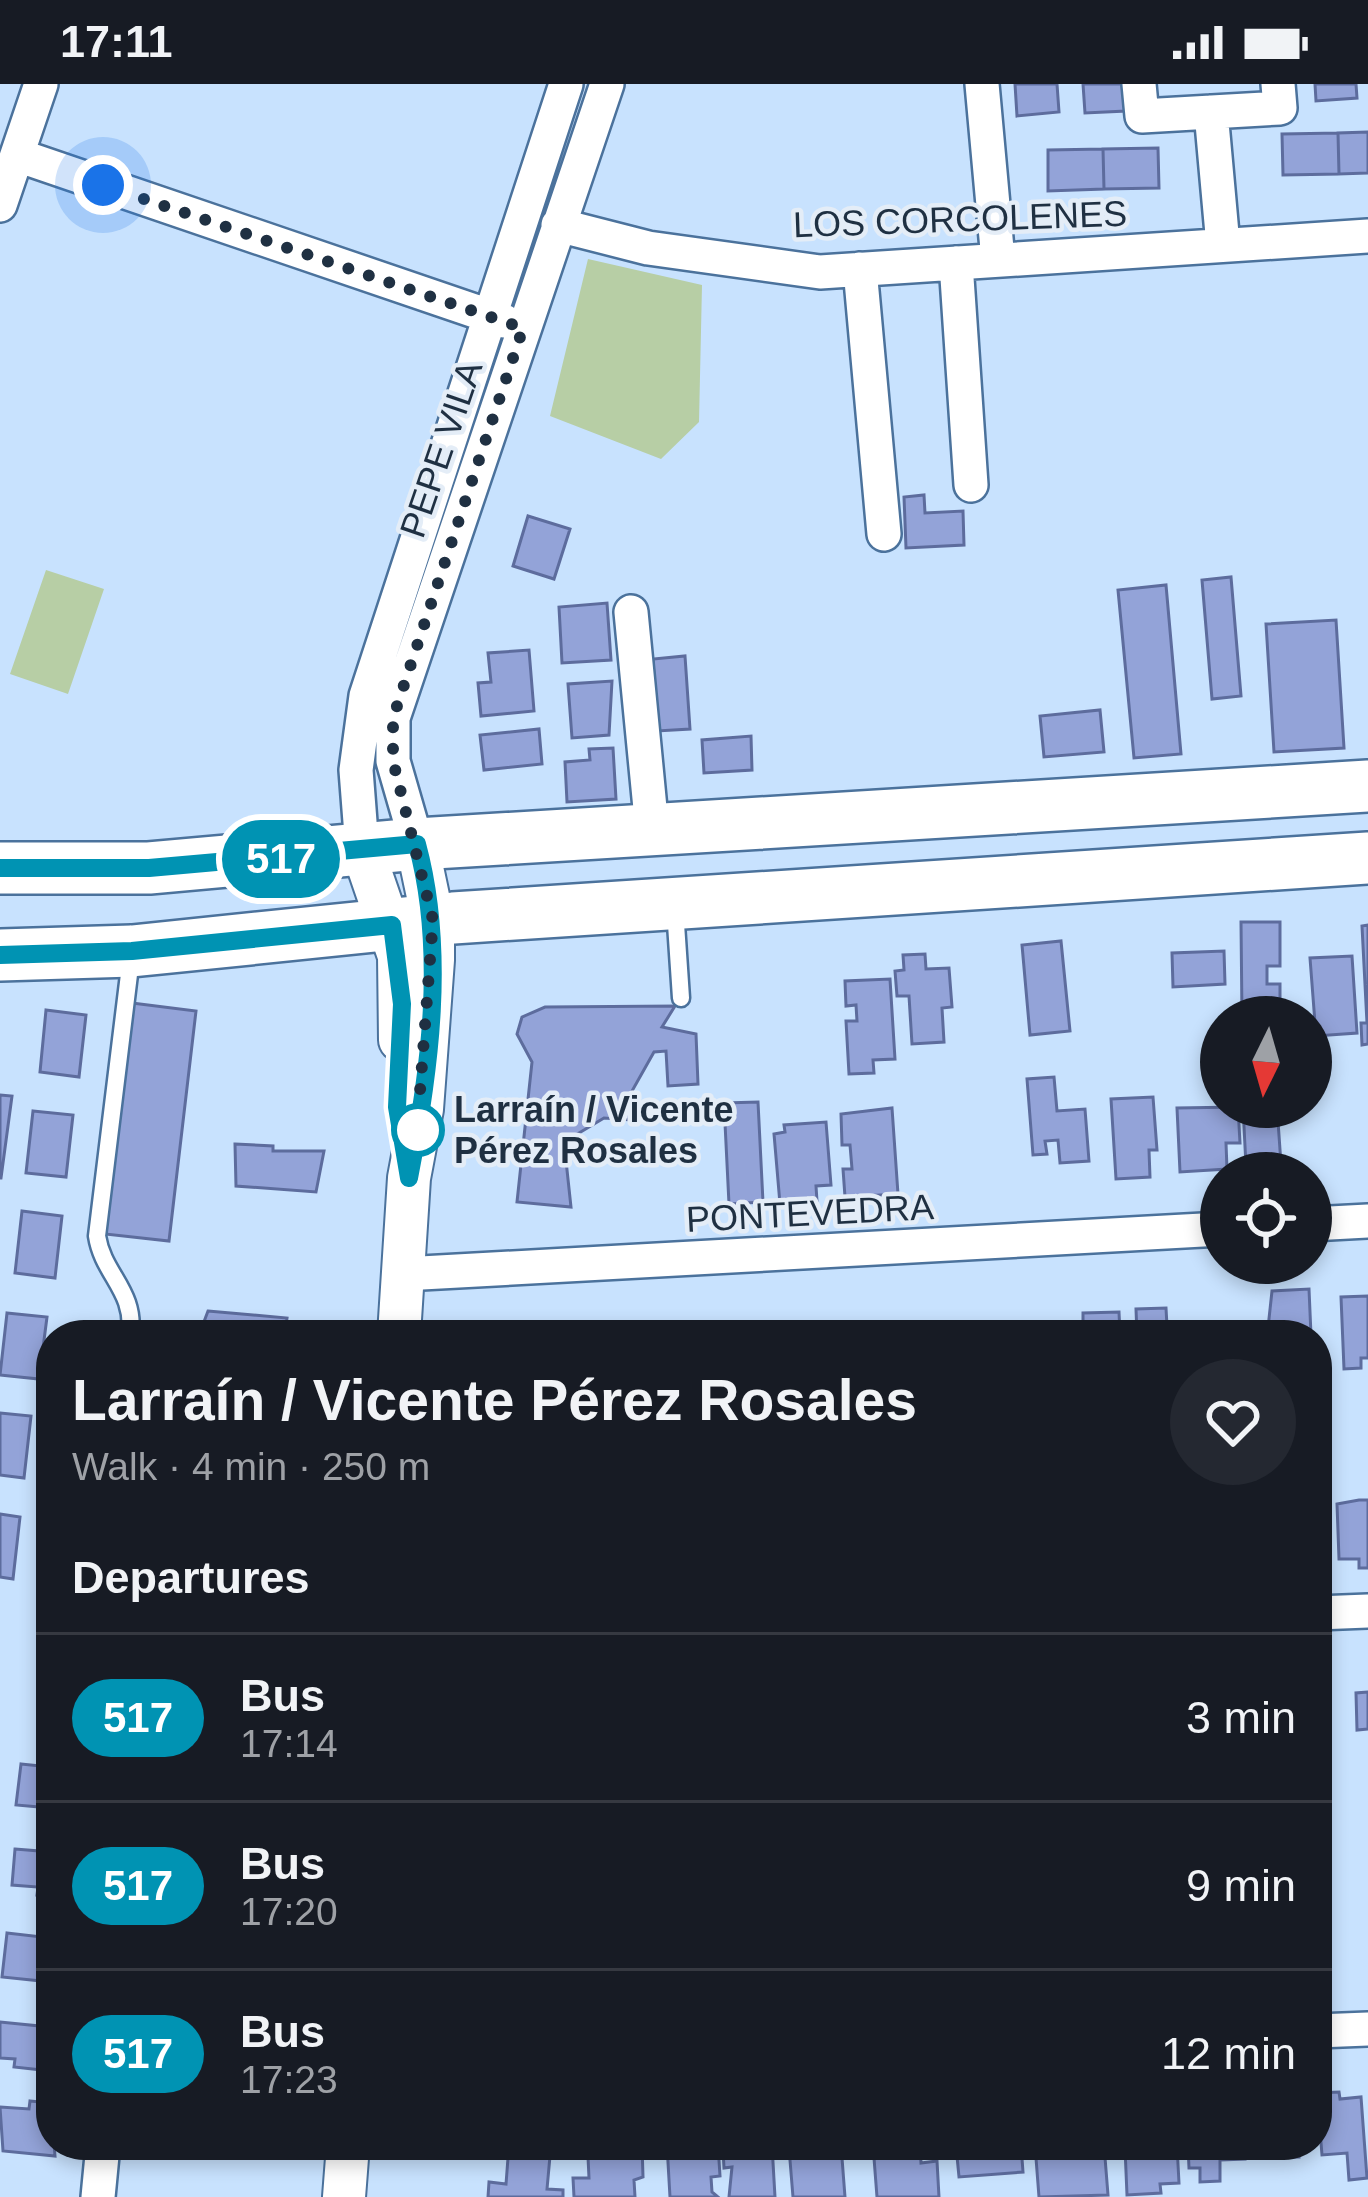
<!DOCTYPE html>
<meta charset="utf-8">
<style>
:root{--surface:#171b24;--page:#242831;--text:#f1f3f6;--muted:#9ea1a6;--line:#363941}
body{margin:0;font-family:Arial,sans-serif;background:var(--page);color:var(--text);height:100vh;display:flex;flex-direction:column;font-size:45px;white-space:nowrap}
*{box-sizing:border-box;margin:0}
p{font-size:39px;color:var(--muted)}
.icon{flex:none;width:66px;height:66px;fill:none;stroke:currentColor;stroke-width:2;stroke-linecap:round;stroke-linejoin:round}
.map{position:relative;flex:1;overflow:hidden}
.panel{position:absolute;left:36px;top:1236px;width:1296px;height:840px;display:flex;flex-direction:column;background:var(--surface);border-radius:48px;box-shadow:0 6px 18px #0003}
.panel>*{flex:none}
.badge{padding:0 24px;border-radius:39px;font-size:42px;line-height:78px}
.needle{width:78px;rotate:185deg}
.tools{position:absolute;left:1200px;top:912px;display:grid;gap:24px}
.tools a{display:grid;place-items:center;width:132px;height:132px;border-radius:50%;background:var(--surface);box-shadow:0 6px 18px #0003;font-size:60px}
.you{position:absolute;width:60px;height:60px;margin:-30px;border:9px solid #fff;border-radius:50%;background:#1a73e8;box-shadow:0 0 0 18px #1a73e833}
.map>.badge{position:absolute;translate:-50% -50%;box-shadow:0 0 0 6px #fff}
h2{padding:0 36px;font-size:45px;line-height:108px}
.round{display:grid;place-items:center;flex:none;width:126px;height:126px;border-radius:63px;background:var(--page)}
.summary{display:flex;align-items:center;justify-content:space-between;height:204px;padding:0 36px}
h1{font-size:57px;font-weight:800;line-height:90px}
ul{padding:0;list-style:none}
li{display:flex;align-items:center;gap:36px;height:168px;padding:0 36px;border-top:3px solid var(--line)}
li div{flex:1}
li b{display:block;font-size:45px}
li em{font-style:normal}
li .badge{min-width:132px;font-weight:700;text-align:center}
.status{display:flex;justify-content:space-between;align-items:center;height:84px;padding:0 60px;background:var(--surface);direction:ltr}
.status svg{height:33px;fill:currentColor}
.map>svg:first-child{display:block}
.green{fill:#b7cea5}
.building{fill:#93a3d8;stroke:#5d6c9d;stroke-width:3}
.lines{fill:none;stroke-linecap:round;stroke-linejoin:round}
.service-casing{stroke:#4b729c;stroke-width:21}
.minor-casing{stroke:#4b729c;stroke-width:38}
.tertiary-casing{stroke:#4b729c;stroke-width:46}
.primary-casing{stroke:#4b729c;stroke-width:56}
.service{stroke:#fff;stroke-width:16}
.minor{stroke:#fff;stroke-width:33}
.tertiary{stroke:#fff;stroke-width:42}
.primary{stroke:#fff;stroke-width:51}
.line-casing{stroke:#fff;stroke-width:27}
.line{stroke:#0093b3;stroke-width:18}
.walk{stroke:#1f3042;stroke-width:12;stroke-dasharray:0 21.6}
.stop-dot{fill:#fff;stroke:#0093b3;stroke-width:6}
.labels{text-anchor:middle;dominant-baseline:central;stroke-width:9;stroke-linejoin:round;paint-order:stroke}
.street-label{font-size:36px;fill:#1f3042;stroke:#e4edf7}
.stop-label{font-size:36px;font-weight:bold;fill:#1f3042;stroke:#e4edf7;text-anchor:start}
</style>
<div class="status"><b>17:11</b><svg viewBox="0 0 49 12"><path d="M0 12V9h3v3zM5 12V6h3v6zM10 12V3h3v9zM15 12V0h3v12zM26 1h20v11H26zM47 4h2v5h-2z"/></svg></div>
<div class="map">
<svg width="1368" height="2113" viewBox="0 0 1368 2113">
<rect width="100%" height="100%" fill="#c8e2fe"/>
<path class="green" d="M 588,175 L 702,201 L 699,338 L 661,375 L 550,332 Z
M 46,486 L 104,505 L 68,610 L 10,590 Z"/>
<path class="building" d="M 1015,0 L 1057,0 L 1059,28 L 1017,32 Z
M 1083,0 L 1124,0 L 1126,27 L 1085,29 Z
M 1315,0 L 1356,0 L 1357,14 L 1316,17 Z
M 1368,48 L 1368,89 L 1339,90 L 1338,49 Z
M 1338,49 L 1339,90 L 1283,91 L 1282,50 Z
M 1158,64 L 1159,104 L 1104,105 L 1103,65 Z
M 1103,65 L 1104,105 L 1048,107 L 1048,66 Z
M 924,411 L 925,429 L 963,427 L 964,461 L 906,464 L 904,413 Z
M 528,432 L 570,445 L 554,495 L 513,482 Z
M 1231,493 L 1241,612 L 1212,615 L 1202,496 Z
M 1166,501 L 1181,670 L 1134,674 L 1118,506 Z
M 607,519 L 611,576 L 562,579 L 559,523 Z
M 1336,536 L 1344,664 L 1274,668 L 1266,540 Z
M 529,566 L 534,627 L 481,632 L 478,599 L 491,598 L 488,569 Z
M 685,572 L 690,645 L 657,647 L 653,575 Z
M 612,597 L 609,651 L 572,654 L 568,600 Z
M 1100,626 L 1104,668 L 1044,673 L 1040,632 Z
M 539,645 L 542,680 L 484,686 L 480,651 Z
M 751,652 L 752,686 L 704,689 L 702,656 Z
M 613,664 L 616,715 L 567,718 L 565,678 L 590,676 L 589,665 Z
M 1241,838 L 1280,838 L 1280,882 L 1267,882 L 1267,900 L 1280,900 L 1280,933 L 1242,933 Z
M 1368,841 L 1368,960 L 1362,961 L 1361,939 L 1367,939 L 1362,842 Z
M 1061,857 L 1070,947 L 1030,951 L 1022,861 Z
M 1224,867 L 1225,900 L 1173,903 L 1172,869 Z
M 925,870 L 926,885 L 949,884 L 952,923 L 942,924 L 944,958 L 912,960 L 909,912 L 897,912 L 895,887 L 904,886 L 903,871 Z
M 1352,872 L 1357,949 L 1316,952 L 1310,874 Z
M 890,895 L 895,975 L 873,976 L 874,989 L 849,990 L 846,937 L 857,937 L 856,921 L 846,922 L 845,897 Z
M 132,919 L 196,927 L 169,1157 L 105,1150 Z
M 675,922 L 662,943 L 696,950 L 698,1000 L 668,1002 L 666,967 L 654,968 L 632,1007 L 637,1018 L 631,1036 L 604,1034 L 564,1058 L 571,1123 L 517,1118 L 532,978 L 517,950 L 522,933 L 545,923 Z
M 46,926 L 86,931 L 79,993 L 40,988 Z
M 1054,993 L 1057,1027 L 1085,1025 L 1089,1077 L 1060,1079 L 1058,1056 L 1045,1057 L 1047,1070 L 1033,1071 L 1027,995 Z
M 0,1011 L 12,1012 L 1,1094 L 0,1094 Z
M 1153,1013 L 1157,1066 L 1149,1066 L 1150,1093 L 1116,1095 L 1111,1015 Z
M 758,1018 L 763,1118 L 729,1120 L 724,1019 Z
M 1238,1023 L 1240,1059 L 1226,1059 L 1227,1085 L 1180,1088 L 1177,1024 Z
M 1243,1023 L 1277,1023 L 1281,1080 L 1246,1082 Z
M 892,1024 L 898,1110 L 845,1113 L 843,1085 L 852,1085 L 850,1061 L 842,1061 L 841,1030 Z
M 33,1027 L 73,1031 L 66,1093 L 26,1089 Z
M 826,1038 L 831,1101 L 816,1102 L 817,1117 L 780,1120 L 774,1050 L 785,1048 L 784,1041 Z
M 235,1060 L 273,1062 L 273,1067 L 324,1067 L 316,1108 L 236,1102 Z
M 22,1127 L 62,1132 L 55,1194 L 15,1189 Z
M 1309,1205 L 1311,1251 L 1274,1251 L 1274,1244 L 1268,1244 L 1272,1207 Z
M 1368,1212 L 1368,1274 L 1361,1274 L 1361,1284 L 1344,1285 L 1341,1213 Z
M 1166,1224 L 1167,1242 L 1176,1241 L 1176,1251 L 1137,1251 L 1136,1225 Z
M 208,1227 L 287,1234 L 285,1247 L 294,1251 L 199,1251 Z
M 1119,1228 L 1120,1251 L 1069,1251 L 1069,1244 L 1083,1244 L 1083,1229 Z
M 7,1229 L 47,1233 L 39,1295 L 0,1291 Z
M 0,1329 L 31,1332 L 24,1394 L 0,1391 Z
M 1359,1416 L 1368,1416 L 1368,1484 L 1359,1484 L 1359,1475 L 1339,1475 L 1337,1420 Z
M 1317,1425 L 1328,1425 L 1328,1465 L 1317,1465 Z
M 0,1430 L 20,1433 L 13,1495 L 0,1493 Z
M 1368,1608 L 1368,1645 L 1357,1646 L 1356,1609 Z
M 21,1680 L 51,1683 L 51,1724 L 16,1721 Z
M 15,1765 L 51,1768 L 51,1812 L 37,1811 L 38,1803 L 12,1801 Z
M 7,1849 L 51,1854 L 51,1898 L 2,1893 Z
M 40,1933 L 51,1934 L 51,1987 L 14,1983 L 15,1975 L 0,1974 L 0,1938 L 40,1942 Z
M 1339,2008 L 1340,2015 L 1361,2013 L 1367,2094 L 1349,2096 L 1347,2069 L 1322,2071 L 1317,2009 Z
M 30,2017 L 51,2019 L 55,2072 L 3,2067 L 0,2023 L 29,2025 Z
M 509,2061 L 551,2061 L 547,2105 L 563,2106 L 563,2113 L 488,2113 L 489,2098 L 506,2100 Z
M 571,2061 L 642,2061 L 643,2093 L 634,2096 L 635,2113 L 574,2113 L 573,2094 L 589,2094 L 588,2073 L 571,2073 Z
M 667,2061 L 718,2061 L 720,2092 L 711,2093 L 712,2108 L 718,2113 L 670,2113 Z
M 732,2061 L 772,2061 L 775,2113 L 729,2113 L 732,2083 L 724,2084 L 723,2066 L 733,2066 Z
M 801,2061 L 841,2061 L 845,2113 L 793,2113 L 789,2064 Z
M 873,2061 L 920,2061 L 921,2079 L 937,2077 L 939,2113 L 877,2113 Z
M 1021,2061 L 1023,2088 L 959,2093 L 956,2062 Z
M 1035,2061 L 1104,2061 L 1108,2111 L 1039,2113 Z
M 1131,2061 L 1177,2061 L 1179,2099 L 1160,2100 L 1161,2109 L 1127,2111 L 1125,2064 Z
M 1188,2061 L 1244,2061 L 1245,2075 L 1220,2076 L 1220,2097 L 1200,2098 L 1200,2084 L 1189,2084 Z
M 1251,2061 L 1298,2061 L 1299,2073 L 1251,2074 Z"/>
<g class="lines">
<g class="service-casing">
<path id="service" d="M 675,825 L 681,914
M 130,1251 C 136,1207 103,1191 97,1152 L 131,874"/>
</g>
<g class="minor-casing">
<path id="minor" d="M 982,0 L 998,176
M 1139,0 L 1142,32 L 1280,24 L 1278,0
M 1211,28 L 1223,161
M 17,71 L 504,237
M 0,121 L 41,0
M 558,141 L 648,164 L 820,188 L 1368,152
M 956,179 L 971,401
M 860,185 L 884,450
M 631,528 L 652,745
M 417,760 L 393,677 L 393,634 L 607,0
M 362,764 L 356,686 L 366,612 L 566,0
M 1311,1140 L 1368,1137
M 403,1190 L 1221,1145
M 1317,1529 L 1368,1527
M 1317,1947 L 1368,1945
M 98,2113 L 103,2061"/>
</g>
<g class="tertiary-casing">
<path id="tertiary" d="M 362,764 L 399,872 L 400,956
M 399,1251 L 409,1094 L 422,1025 L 433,876 L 433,836 L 417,760
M 344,2113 L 348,2061"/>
</g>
<g class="primary-casing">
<path id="primary" d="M 0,784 L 149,784 L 417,760 L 1368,702
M 0,871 L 132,867 L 453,834 L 1368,774"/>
</g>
<use href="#service" class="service"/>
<use href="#minor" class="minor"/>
<use href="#tertiary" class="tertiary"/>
<use href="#primary" class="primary"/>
</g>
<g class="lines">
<g class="line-casing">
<path id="line" d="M 0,784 L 149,784 L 417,760 C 446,867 430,986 409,1094 L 397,1023 L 402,920 L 392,841 L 132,867 L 0,871"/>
</g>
<use href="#line" class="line"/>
<path class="walk" d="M 103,101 L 523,244 L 393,634 L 393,677 L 433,836 L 416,1060 L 418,1046"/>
</g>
<circle class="stop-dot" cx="418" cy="1046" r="24"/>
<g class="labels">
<g class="street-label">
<text transform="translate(960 135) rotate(-2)">LOS CORCOLENES</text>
<text transform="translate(441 365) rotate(-71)">PEPE VILA</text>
<text transform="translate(810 1129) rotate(-3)">PONTEVEDRA</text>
</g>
<g class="stop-label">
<text x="454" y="1025">Larraín / Vicente<tspan x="454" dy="41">Pérez Rosales</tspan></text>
</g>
</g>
</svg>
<div class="tools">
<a><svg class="needle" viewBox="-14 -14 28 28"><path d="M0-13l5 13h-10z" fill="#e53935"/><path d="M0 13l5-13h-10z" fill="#9ea1a6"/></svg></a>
<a><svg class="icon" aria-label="locate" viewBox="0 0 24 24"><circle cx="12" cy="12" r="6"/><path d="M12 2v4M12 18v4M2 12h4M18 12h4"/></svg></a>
</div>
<div class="you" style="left:103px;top:101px"></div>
<b class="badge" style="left:281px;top:775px;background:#0093b3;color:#fff">517</b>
<section class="panel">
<div class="summary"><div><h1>Larraín / Vicente Pérez Rosales</h1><p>Walk · 4 min · 250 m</p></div><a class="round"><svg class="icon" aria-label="heart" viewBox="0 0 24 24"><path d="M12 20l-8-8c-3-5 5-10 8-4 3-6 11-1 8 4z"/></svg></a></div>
<h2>Departures</h2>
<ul>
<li><span class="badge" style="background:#0093b3;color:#fff">517</span><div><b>Bus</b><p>17:14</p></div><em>3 min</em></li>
<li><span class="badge" style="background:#0093b3;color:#fff">517</span><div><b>Bus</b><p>17:20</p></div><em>9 min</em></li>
<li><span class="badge" style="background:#0093b3;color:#fff">517</span><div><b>Bus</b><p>17:23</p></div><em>12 min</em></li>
</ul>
</section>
</div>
